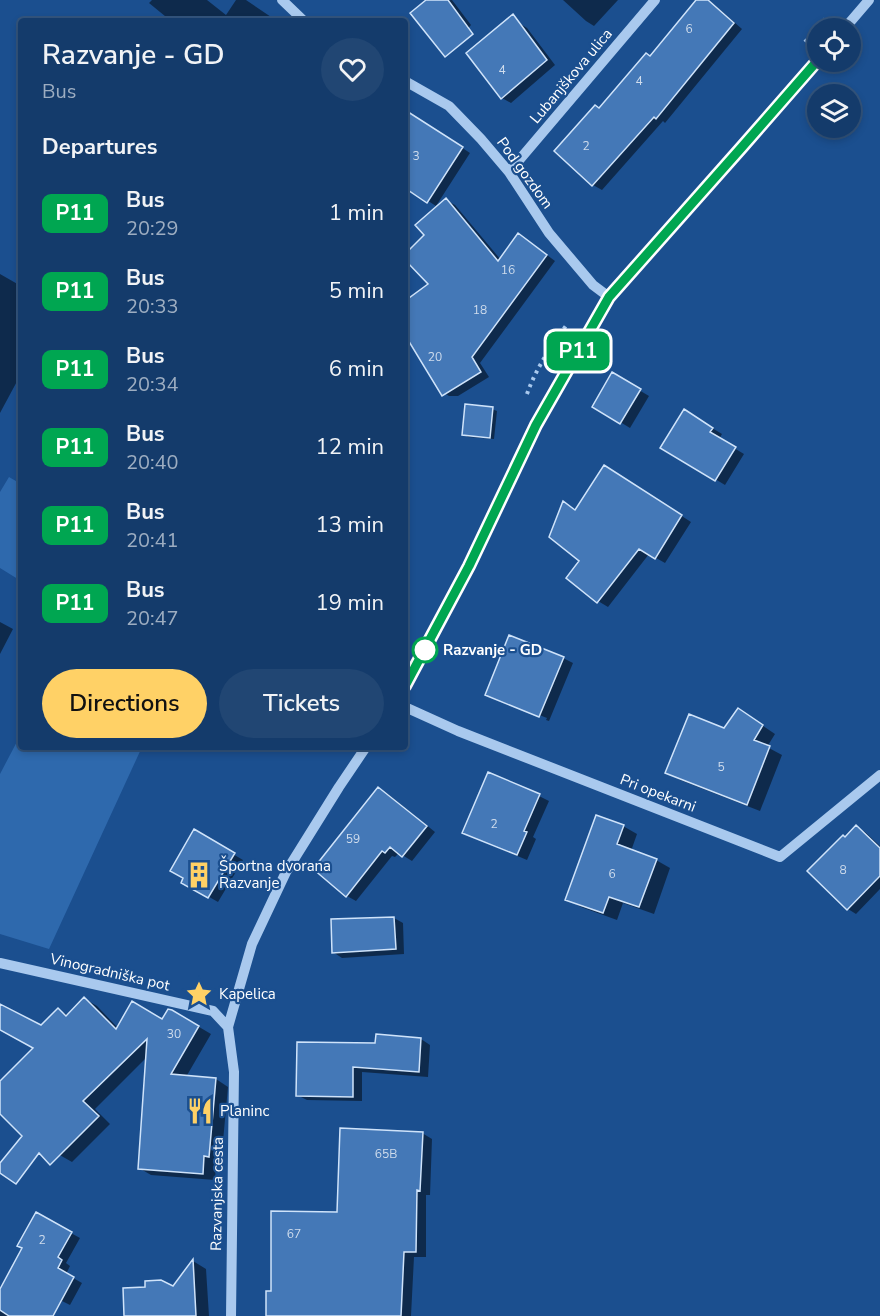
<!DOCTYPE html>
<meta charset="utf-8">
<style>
:root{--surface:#143b6b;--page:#214673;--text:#f1f3f6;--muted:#9dadc1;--line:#33557e;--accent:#ffd166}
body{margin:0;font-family:"Nunito Sans",sans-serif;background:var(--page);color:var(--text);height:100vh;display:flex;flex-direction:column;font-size:22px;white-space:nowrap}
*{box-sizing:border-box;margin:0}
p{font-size:20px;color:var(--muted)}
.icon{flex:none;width:33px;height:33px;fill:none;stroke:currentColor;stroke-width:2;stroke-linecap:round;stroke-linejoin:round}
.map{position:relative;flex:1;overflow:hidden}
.panel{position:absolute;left:18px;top:18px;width:390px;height:732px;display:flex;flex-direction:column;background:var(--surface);border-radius:6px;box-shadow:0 3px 9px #0003,0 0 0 2px var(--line)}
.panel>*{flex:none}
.badge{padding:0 12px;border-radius:9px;font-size:21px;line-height:39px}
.fabs{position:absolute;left:807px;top:18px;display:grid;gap:12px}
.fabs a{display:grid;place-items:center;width:54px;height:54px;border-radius:50%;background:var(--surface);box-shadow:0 3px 9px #0003,0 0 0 2px var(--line);font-size:30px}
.map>.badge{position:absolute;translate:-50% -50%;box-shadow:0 0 0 3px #fff}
h2{padding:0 24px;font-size:22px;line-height:54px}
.round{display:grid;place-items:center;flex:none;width:63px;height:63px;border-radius:32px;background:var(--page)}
.headline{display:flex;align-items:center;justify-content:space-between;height:102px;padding:0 24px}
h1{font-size:28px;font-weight:600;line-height:45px}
.cta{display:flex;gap:12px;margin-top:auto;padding:12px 24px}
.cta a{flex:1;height:69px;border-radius:36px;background:var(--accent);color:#111;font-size:24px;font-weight:600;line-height:69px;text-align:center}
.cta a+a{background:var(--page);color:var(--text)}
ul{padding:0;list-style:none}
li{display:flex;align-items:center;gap:18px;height:78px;padding:0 24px}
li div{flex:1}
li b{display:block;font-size:22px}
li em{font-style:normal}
li .badge{min-width:66px;font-weight:700;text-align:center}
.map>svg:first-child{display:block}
.green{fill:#2e69ad}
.shadow{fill:#0007}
.building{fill:#4478b7;stroke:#cfe3fa;stroke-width:1.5}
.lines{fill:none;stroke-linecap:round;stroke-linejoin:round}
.path{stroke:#a9c9ee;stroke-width:4;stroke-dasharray:3 4.5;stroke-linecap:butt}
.minor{stroke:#a9c9ee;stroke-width:10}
.line-casing{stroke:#fff;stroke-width:14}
.line{stroke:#00a651;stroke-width:9}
.stop-dot{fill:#fff;stroke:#00a651;stroke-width:3}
.labels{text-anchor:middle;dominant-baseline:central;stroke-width:4.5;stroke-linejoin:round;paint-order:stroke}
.number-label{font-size:12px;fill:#d0dded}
.street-label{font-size:15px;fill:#fff;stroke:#1b4f8f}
.stop-label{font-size:15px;font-weight:bold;fill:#fff;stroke:#1b4f8f;text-anchor:start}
.poi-label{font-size:15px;fill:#fff;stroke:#1b4f8f;text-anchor:start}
</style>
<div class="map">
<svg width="880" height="1316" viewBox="0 0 880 1316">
<rect width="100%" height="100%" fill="#1b4f8f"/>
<path class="green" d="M 9,477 L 21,484 L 21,581 L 0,568 L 0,492 Z
M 21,734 L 21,747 L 142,747 L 49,949 L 0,934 L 0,774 Z"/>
<path class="shadow" d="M 152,0 L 207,0 L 226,15 L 236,0 L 246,0 L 277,21 L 171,21 L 149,3 Z
M 428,0 L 452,0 L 471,25 L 448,52 Z
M 563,0 L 618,0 L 594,26 L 586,21 Z
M 698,0 L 710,1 L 742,29 L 665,123 L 663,121 L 602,190 L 593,185 L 600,109 L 651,57 Z
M 519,23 L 527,28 L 555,65 L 511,103 L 502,98 L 478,66 Z
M 405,110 L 470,153 L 436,206 L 405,186 Z
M 446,200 L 455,205 L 501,260 L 527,240 L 555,261 L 480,363 L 489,377 L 458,396 L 449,396 L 440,390 L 405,334 L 405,302 L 430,284 L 405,258 L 405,256 L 426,235 Z
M 0,274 L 21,286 L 21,374 L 0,413 Z
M 612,374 L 649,396 L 630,428 L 594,406 Z
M 492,409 L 497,411 L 494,439 L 468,437 L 464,434 Z
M 684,411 L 722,434 L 719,439 L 744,454 L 725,485 L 662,447 Z
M 614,472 L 691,522 L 665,563 L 649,554 L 608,607 L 598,601 L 568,578 L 581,561 L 564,503 L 577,511 Z
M 0,622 L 13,629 L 0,654 Z
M 563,658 L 573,663 L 549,721 L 546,720 L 547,718 L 495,698 L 495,699 L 487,695 Z
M 751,718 L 775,734 L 767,747 L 782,755 L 760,811 L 680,780 L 667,772 L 725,730 Z
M 489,774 L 539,796 L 549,801 L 533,837 L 536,839 L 527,860 L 473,837 Z
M 379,789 L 388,794 L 435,832 L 412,861 L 399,853 L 395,857 L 392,856 L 356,901 L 347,896 L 315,869 Z
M 623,826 L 637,834 L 631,851 L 656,860 L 670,868 L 654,914 L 623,903 L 617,920 L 581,907 L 567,899 Z
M 856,827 L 865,832 L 880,846 L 880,889 L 856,914 L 848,909 L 809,871 L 846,839 Z
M 194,831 L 243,860 L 218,902 L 183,882 Z
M 394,918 L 403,923 L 404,954 L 342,958 L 333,952 Z
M 85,999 L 97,1006 L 118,1028 L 163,1021 L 172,1011 L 211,1034 L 186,1077 L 216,1079 L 228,1087 L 221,1163 L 216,1162 L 215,1180 L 151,1175 L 139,1168 L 147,1057 L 95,1109 L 110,1124 L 72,1162 L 21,1133 L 0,1112 L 0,1083 L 35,1048 L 0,1029 L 0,1006 L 41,1027 L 58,1010 L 68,1015 Z
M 421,1039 L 430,1045 L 428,1077 L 362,1072 L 362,1101 L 307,1100 L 297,1095 L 377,1044 Z
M 422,1133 L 432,1139 L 430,1195 L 426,1195 L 426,1257 L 414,1257 L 411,1316 L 268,1316 L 273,1292 L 338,1214 Z
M 36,1214 L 80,1238 L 66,1263 L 70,1266 L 66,1274 L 82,1283 L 70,1305 L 62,1301 L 53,1316 L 0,1316 L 0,1292 L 24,1248 Z
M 193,1261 L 206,1269 L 209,1316 L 126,1316 L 147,1289 L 173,1288 Z"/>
<path class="building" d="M 426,0 L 448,0 L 473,34 L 445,57 L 410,13 Z
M 696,0 L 708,0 L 734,23 L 656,119 L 654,117 L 592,186 L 554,151 L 595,105 L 599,108 L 646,53 L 650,56 Z
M 513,14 L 547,60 L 501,99 L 466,53 Z
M 405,110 L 463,147 L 427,203 L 405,188 Z
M 446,198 L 498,261 L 518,233 L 547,255 L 472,357 L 481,372 L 442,396 L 405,335 L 405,301 L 428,284 L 405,260 L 405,254 L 424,235 L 415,225 Z
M 612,372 L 641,389 L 620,424 L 592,407 Z
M 465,404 L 493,407 L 490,438 L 462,435 Z
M 684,409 L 713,428 L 710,432 L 736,447 L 715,481 L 660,448 Z
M 604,465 L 682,515 L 655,559 L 639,549 L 597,603 L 566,578 L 579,561 L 549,537 L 563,501 L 575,510 Z
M 509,635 L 564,657 L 539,717 L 485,695 Z
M 738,708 L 763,725 L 754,740 L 770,746 L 747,805 L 665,773 L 689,714 L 724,728 Z
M 488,772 L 540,794 L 524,831 L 527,832 L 517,855 L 462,833 Z
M 378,787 L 427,826 L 402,857 L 390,847 L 385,853 L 382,851 L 346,897 L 313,869 Z
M 596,815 L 624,825 L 617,844 L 657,859 L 639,907 L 609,897 L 603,913 L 565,900 Z
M 856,825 L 880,848 L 880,876 L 847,910 L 807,871 L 843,835 L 845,837 Z
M 194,829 L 235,853 L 208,898 L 181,883 L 183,878 L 170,871 Z
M 394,917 L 396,949 L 332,953 L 331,919 Z
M 84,997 L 116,1029 L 132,1001 L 162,1019 L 168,1009 L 172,1010 L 199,1026 L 171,1074 L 216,1078 L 209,1157 L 204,1156 L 203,1174 L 138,1169 L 147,1039 L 83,1101 L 99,1116 L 50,1165 L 39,1153 L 16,1184 L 0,1173 L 0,1163 L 22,1136 L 0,1114 L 0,1081 L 33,1048 L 0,1030 L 0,1004 L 41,1025 L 58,1008 L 66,1016 Z
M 376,1034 L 421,1038 L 419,1072 L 353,1067 L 353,1097 L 296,1096 L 297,1042 L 375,1043 Z
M 340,1128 L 423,1132 L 420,1191 L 417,1190 L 416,1252 L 404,1252 L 401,1316 L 266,1316 L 266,1291 L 271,1291 L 271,1211 L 337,1212 Z
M 36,1212 L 72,1232 L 58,1257 L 62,1260 L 58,1268 L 74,1277 L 53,1316 L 9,1316 L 0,1310 L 0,1289 L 22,1248 L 17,1246 Z
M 193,1259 L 196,1316 L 124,1316 L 123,1288 L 145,1287 L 145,1281 L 161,1280 L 173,1286 Z"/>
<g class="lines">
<path class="path" d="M 805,42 L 825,19
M 527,394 C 536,368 552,345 568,323"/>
<path class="minor" d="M 282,0 L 304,21
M 845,28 L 869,0
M 405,81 L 449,106 L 481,139 L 509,172 L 549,233 L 593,285 L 609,297
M 509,172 L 655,0
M 405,686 L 469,566 L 536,425 L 609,297 L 742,147 L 818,60
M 405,707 L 458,731 L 780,857 L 880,775
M 0,963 L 213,1011 L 228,1027
M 231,1316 L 234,1072 L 228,1027 L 252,944 L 286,872 L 339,787 L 366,747"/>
</g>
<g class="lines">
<g class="line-casing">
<path id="line" d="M 405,686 L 469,566 L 536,425 L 609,297 L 742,147 L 818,60"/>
</g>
<use href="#line" class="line"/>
</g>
<defs>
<g id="building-bare" transform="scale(2.07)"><path d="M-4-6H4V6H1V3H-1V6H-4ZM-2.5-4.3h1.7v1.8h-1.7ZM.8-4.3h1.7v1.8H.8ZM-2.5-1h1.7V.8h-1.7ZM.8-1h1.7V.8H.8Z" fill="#ffd166" stroke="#1b4f8f" stroke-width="2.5" paint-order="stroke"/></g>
<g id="sight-bare" transform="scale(2.07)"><path d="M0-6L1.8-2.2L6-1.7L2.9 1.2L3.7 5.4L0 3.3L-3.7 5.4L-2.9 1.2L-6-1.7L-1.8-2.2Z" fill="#ffd166" stroke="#1b4f8f" stroke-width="2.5" paint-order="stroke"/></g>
<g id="restaurant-bare" transform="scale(2.07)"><path d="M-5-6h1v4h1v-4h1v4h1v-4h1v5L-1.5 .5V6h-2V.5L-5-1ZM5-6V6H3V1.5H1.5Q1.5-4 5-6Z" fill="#ffd166" stroke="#1b4f8f" stroke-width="2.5" paint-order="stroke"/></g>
</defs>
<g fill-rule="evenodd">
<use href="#building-bare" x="199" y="875"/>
<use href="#sight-bare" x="199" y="994"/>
<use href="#restaurant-bare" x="200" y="1111"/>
</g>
<circle class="stop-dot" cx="425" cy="650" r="12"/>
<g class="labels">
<g class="number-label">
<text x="689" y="29">6</text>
<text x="502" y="70">4</text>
<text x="639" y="81">4</text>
<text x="586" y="146">2</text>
<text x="416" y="156">3</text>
<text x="508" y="270">16</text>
<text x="480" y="310">18</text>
<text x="435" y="357">20</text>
<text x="721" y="767">5</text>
<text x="494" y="824">2</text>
<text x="353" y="839">59</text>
<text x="843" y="870">8</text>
<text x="612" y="874">6</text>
<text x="174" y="1034">30</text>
<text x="386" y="1154">65B</text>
<text x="294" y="1234">67</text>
<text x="42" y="1240">2</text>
</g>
<g class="street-label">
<text transform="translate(571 76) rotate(-50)">Lubanjškova ulica</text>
<text transform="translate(525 173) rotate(54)">Pod gozdom</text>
<text transform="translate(658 793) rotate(21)">Pri opekarni</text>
<text transform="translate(110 972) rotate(13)">Vinogradniška pot</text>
<text transform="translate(217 1194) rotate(-89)">Razvanjska cesta</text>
</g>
<g class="stop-label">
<text x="443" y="650">Razvanje - GD</text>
</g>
<g class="poi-label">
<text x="219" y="866">Športna dvorana<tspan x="219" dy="17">Razvanje</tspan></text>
<text x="219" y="994">Kapelica</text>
<text x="220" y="1111">Planinc</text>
</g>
</g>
</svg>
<div class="fabs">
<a><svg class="icon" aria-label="locate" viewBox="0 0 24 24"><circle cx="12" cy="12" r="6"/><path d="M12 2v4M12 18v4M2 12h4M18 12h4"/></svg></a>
<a><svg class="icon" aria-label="layers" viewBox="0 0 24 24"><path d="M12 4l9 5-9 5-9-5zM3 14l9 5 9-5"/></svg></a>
</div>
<b class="badge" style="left:578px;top:351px;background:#00a651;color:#fff">P11</b>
<section class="panel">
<div class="headline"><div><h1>Razvanje - GD</h1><p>Bus</p></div><a class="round"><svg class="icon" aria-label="heart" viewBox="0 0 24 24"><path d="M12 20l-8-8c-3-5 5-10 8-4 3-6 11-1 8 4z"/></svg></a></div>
<h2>Departures</h2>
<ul>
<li><span class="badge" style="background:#00a651;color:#fff">P11</span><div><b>Bus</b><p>20:29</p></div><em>1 min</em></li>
<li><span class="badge" style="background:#00a651;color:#fff">P11</span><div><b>Bus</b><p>20:33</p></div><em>5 min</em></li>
<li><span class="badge" style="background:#00a651;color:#fff">P11</span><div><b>Bus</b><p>20:34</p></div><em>6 min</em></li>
<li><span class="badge" style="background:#00a651;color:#fff">P11</span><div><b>Bus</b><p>20:40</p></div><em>12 min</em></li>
<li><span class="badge" style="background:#00a651;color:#fff">P11</span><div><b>Bus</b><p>20:41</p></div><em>13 min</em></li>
<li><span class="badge" style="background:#00a651;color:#fff">P11</span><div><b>Bus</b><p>20:47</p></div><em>19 min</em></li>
</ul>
<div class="cta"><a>Directions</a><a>Tickets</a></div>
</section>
</div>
